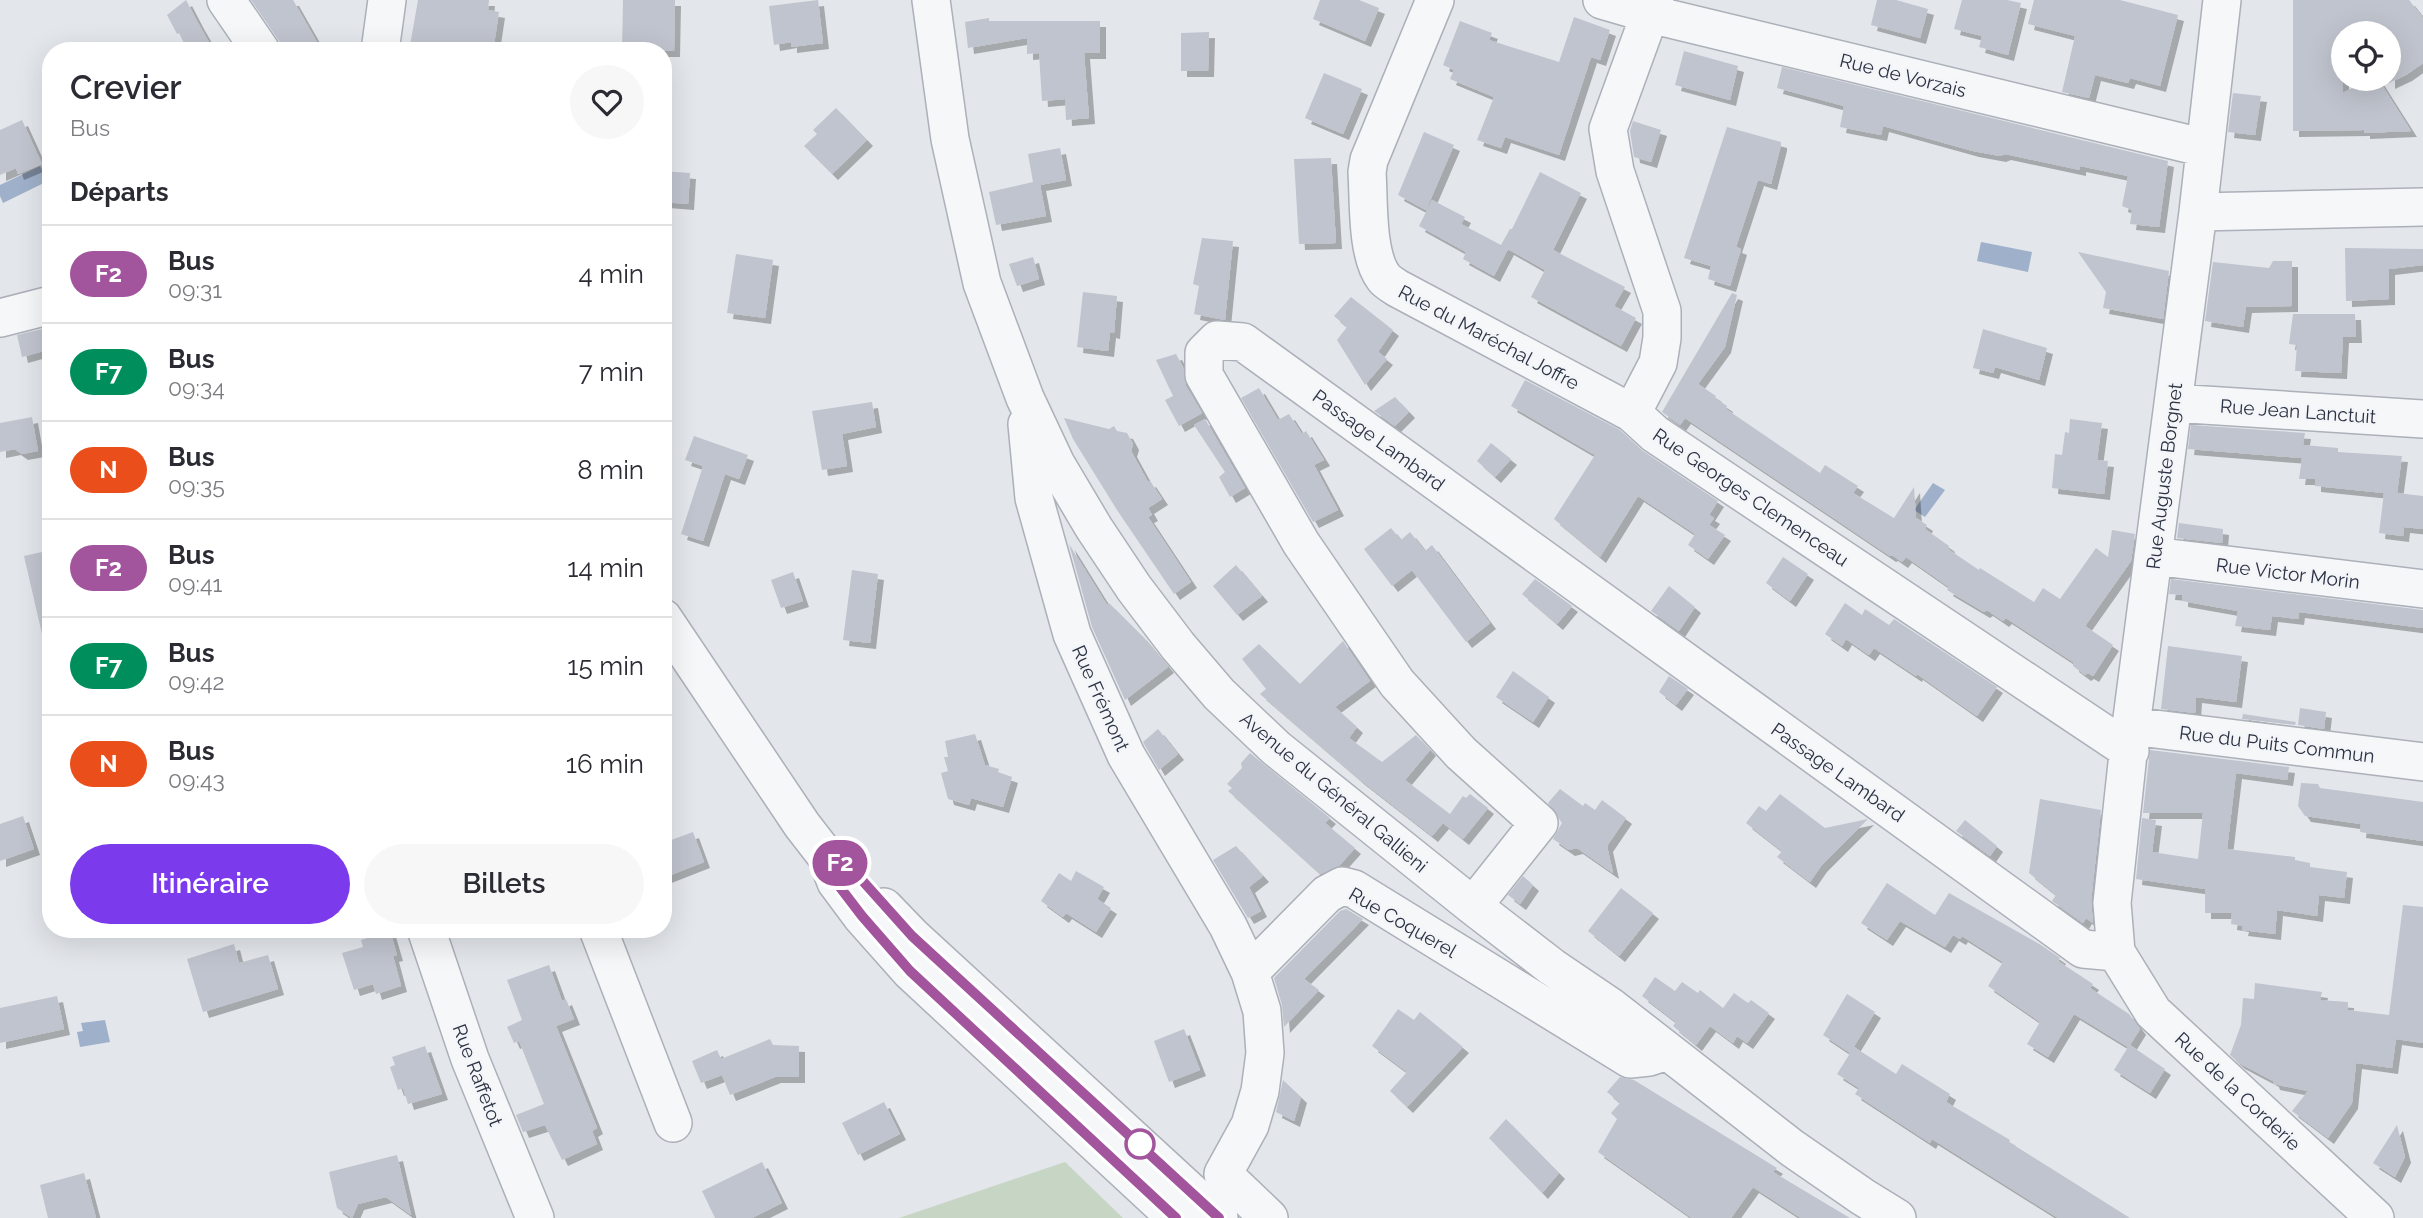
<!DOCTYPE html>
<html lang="fr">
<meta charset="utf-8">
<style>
:root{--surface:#fff;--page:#f7f7f7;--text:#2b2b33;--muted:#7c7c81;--line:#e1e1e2;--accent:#7c3aed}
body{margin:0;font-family:Raleway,sans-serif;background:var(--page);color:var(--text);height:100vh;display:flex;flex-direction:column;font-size:26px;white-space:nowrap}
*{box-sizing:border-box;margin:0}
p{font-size:23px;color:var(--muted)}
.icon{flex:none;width:38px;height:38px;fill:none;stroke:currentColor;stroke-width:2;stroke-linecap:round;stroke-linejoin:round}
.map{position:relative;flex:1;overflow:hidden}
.sheet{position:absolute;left:42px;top:42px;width:630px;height:896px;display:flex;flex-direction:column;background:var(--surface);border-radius:28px;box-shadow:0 7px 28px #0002}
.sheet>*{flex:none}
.badge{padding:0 14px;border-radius:23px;font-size:24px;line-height:46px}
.controls{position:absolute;left:2331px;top:21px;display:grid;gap:14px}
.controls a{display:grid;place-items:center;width:70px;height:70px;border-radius:50%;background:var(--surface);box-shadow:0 7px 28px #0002;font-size:35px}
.map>.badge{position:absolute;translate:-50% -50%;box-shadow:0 0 0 4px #fff}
h2{padding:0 28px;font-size:26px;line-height:63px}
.round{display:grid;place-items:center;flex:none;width:74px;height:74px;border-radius:37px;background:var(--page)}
.summary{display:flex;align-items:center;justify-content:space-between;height:119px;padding:0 28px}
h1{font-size:33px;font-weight:600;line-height:52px}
.cta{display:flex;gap:14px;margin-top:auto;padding:14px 28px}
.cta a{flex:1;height:80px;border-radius:42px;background:var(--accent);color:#fff;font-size:28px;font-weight:600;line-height:80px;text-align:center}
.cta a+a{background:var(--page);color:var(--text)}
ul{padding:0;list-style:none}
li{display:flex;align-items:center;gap:21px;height:98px;padding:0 28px;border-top:2px solid var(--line)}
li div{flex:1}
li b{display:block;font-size:26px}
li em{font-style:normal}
li .badge{min-width:77px;font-weight:700;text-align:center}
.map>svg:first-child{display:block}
.green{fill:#c7d5c5}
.water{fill:#9fb0ca}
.building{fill:#c0c4ce;filter:url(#shadow)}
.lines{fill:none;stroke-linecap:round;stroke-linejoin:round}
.minor-casing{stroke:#acb0b9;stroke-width:40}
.minor{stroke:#f6f7f9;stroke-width:37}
.line-casing{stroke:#fff;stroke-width:16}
.line{stroke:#a2559d;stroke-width:10}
.stop-dot{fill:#fff;stroke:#a2559d;stroke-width:3.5}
.labels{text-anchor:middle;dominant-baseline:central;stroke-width:5;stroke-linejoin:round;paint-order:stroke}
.street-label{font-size:19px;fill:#2b3243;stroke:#f3f5f8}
</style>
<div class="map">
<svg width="2423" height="1218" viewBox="0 0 2423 1218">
<defs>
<filter id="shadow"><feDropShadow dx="6" dy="6" stdDeviation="0" flood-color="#0004"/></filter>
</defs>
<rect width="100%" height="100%" fill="#e3e6eb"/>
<path class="green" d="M 1065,1162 L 1123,1218 L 899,1218 Z"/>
<path class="water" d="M 40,166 L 48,181 L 3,203 L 0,196 L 0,185 Z
M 1981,242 L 2032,252 L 2028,272 L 1977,261 Z
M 1933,483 L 1945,490 L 1925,517 L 1914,510 Z
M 105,1020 L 110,1042 L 80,1047 L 77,1032 L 83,1031 L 81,1023 Z"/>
<path class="building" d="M 186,0 L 198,23 L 214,51 L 188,51 L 179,33 L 177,34 L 167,15 Z
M 251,0 L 293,0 L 322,51 L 286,51 Z
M 418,0 L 489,0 L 488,10 L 499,12 L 493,51 L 409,51 Z
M 623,0 L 675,0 L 674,51 L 622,51 Z
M 818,0 L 823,43 L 791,47 L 791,42 L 774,45 L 769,6 Z
M 1320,0 L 1359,0 L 1379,8 L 1365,41 L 1313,19 Z
M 1877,0 L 1896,0 L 1928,9 L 1920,38 L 1871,25 Z
M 1962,0 L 2007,0 L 2021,3 L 2008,55 L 1979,47 L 1982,36 L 1954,29 Z
M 2034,0 L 2120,0 L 2178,15 L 2160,86 L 2130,78 L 2128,83 L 2095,75 L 2089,98 L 2062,92 L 2075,36 L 2028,24 Z
M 2293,0 L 2409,0 L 2423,18 L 2423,63 L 2406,75 L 2389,83 L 2389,33 L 2343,33 L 2343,93 L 2369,79 L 2378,79 L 2411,131 L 2364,133 L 2364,130 L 2293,131 Z
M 1574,17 L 1610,30 L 1600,60 L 1591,57 L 1559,155 L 1505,137 L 1501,148 L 1477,140 L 1494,97 L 1450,79 L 1454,70 L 1443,65 L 1460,21 L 1492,33 L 1489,40 L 1559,62 Z
M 989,18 L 989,21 L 1100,21 L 1100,53 L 1084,53 L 1089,118 L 1066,120 L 1065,99 L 1042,101 L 1039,53 L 1027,54 L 1027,38 L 968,48 L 965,22 Z
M 1209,32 L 1208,71 L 1181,71 L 1181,33 Z
M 1684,51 L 1738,66 L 1730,100 L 1675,85 Z
M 1782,67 L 2168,161 L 2159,227 L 2130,224 L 2132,210 L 2122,206 L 2128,176 L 2080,166 L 2080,170 L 2005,154 L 2000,156 L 1973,151 L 1883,126 L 1881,135 L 1840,127 L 1844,106 L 1777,88 Z
M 1324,73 L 1362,89 L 1343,134 L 1305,118 Z
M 2233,93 L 2261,96 L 2255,135 L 2228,132 Z
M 836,108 L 867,140 L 832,174 L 804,146 L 817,134 L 813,130 Z
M 22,120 L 42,164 L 18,174 L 16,168 L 0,175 L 0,130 Z
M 1633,121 L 1661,130 L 1651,162 L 1634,157 L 1630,131 Z
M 1727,127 L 1781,142 L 1781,145 L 1771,184 L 1758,180 L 1736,247 L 1741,249 L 1730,286 L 1708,279 L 1711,266 L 1684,258 Z
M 1424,132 L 1454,145 L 1426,210 L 1398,195 Z
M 1060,148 L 1066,180 L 1040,185 L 1046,216 L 996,225 L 989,192 L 1033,182 L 1028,154 Z
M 1331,158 L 1336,243 L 1299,244 L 1294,159 Z
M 663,171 L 690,173 L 688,204 L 663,202 Z
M 1540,172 L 1581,193 L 1553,250 L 1625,287 L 1614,306 L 1636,318 L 1621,346 L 1531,297 L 1545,270 L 1508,249 L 1494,276 L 1463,259 L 1466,252 L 1419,226 L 1432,200 L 1465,217 L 1461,224 L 1501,245 L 1510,229 L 1512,229 Z
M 1202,238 L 1233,241 L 1225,320 L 1194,314 L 1199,286 L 1193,284 Z
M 2345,248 L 2423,249 L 2423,265 L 2389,269 L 2389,299 L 2346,301 Z
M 2078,252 L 2169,271 L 2163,319 L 2103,308 L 2106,292 Z
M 736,254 L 773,260 L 765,318 L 727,313 Z
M 1033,257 L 1039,279 L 1017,286 L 1009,264 Z
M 2273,261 L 2292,261 L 2292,306 L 2246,307 L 2243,327 L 2205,321 L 2213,262 L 2269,268 Z
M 1083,292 L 1117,296 L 1114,333 L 1110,332 L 1108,351 L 1077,347 Z
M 1732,293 L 1737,295 L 1725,347 L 1698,384 L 1716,396 L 1715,398 L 1727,406 L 1726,409 L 1820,473 L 1825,465 L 1858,486 L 1853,493 L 1894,518 L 1914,487 L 1916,518 L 1927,525 L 1925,529 L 1949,546 L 1948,549 L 1979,570 L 1980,568 L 2034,602 L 2043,588 L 2060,599 L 2096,548 L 2108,557 L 2112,530 L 2135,534 L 2131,561 L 2085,626 L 2113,645 L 2093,676 L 2088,673 L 2085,675 L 2073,666 L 2073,662 L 2006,618 L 2003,621 L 1987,610 L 1984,612 L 1947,590 L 1949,587 L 1906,557 L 1902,562 L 1892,555 L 1890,556 L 1685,418 L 1680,425 L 1662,412 Z
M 1351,297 L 1393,330 L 1378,352 L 1387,359 L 1365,385 L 1337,340 L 1347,327 L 1334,316 Z
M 2293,314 L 2355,314 L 2356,337 L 2343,337 L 2341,373 L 2295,371 L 2297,345 L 2289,344 Z
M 51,327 L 51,349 L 22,357 L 17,335 Z
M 1983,329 L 2047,348 L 2039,380 L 1995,367 L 1993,373 L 1973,368 Z
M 1176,354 L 1183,367 L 1186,386 L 1202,413 L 1179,426 L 1165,400 L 1173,396 L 1156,360 Z
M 1525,380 L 1620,430 L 1643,451 L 1718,501 L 1709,515 L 1714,518 L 1709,525 L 1725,535 L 1708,559 L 1688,545 L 1695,534 L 1638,496 L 1600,557 L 1554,519 L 1595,455 L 1511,406 Z
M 1259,388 L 1278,420 L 1289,414 L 1302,434 L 1306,431 L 1324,460 L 1314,465 L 1338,510 L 1313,522 L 1241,398 Z
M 1395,397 L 1409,412 L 1395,426 L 1374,411 Z
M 872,402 L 876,427 L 842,434 L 847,466 L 822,470 L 812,411 Z
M 32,417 L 38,451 L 22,454 L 15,449 L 0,452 L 0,423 Z
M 1064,418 L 1109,429 L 1114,426 L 1117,431 L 1127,433 L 1133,444 L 1131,451 L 1148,482 L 1150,481 L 1162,499 L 1148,508 L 1152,515 L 1148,517 L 1191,582 L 1174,594 L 1117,510 L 1073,439 Z
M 1205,419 L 1245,488 L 1230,497 L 1219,477 L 1225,472 L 1194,425 Z
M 2070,419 L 2102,423 L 2097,460 L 2108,461 L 2104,494 L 2052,488 L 2055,454 L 2062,455 L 2065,432 L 2069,433 Z
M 2191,425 L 2305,433 L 2303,445 L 2338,448 L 2338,452 L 2402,456 L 2397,493 L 2423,496 L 2423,529 L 2404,527 L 2403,536 L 2379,533 L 2384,493 L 2315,486 L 2315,479 L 2299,479 L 2302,458 L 2188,449 Z
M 694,436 L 748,455 L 739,479 L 725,474 L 703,541 L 681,534 L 703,466 L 685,460 Z
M 1491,443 L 1511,459 L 1495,477 L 1477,461 Z
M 2179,523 L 2223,529 L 2222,543 L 2177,538 Z
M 1391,528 L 1401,540 L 1410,532 L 1425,551 L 1432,545 L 1490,623 L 1466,642 L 1412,570 L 1392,586 L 1364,549 Z
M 1069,544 L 1107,605 L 1109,603 L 1142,636 L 1168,667 L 1125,700 L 1092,627 Z
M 51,550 L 51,633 L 42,634 L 24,556 Z
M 1783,557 L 1808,574 L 1790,601 L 1766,583 Z
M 1236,565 L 1262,596 L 1237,615 L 1213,586 Z
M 852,570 L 878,574 L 870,643 L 843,640 Z
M 793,572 L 803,601 L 781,608 L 771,580 Z
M 1535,579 L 1572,606 L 1557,624 L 1522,594 Z
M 2171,579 L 2423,610 L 2423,628 L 2299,612 L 2298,619 L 2272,616 L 2270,630 L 2235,626 L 2238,611 L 2182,601 L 2182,595 L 2169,594 Z
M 1669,586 L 1695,607 L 1679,631 L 1651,611 Z
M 1845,603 L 1862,615 L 1865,609 L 1889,625 L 1894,619 L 1997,687 L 1977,716 L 1917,674 L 1916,676 L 1874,648 L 1869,655 L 1846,639 L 1842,646 L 1825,634 Z
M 1343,641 L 1370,681 L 1335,707 L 1357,727 L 1349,738 L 1382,762 L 1416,735 L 1430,750 L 1405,780 L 1450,814 L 1463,796 L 1466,798 L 1470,794 L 1488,808 L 1463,839 L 1443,823 L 1432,836 L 1359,779 L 1260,694 L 1266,689 L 1242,659 L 1259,644 L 1300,684 Z
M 2168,646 L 2242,656 L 2236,702 L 2196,697 L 2195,713 L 2161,709 Z
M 1513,671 L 1549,697 L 1533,722 L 1496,697 Z
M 1669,676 L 1688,689 L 1676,705 L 1659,692 Z
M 2300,708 L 2326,712 L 2324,729 L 2298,725 Z
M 2243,714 L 2296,722 L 2295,725 L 2242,719 Z
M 1158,729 L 1178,754 L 1159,770 L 1143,742 Z
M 975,734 L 985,765 L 999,769 L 998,772 L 1012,777 L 1003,807 L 971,798 L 969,805 L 948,799 L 941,773 L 948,771 L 944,757 L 948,757 L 945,741 Z
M 2150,750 L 2289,767 L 2287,780 L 2236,773 L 2227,849 L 2295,857 L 2295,860 L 2310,863 L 2310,867 L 2347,872 L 2344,898 L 2319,895 L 2317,916 L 2277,910 L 2275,934 L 2242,930 L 2243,926 L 2231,924 L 2232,913 L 2205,913 L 2205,889 L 2136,879 L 2142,818 L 2156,820 L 2152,852 L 2198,859 L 2203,813 L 2143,813 Z
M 1250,753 L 1330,818 L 1325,823 L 1355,848 L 1338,867 L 1320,874 L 1228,791 L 1232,788 L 1227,784 L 1242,768 L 1241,763 Z
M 2301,783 L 2318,784 L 2320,788 L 2423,802 L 2423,841 L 2360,832 L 2361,824 L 2305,816 L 2298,806 Z
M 1560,789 L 1583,806 L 1585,803 L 1595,810 L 1602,800 L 1626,818 L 1607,846 L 1613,873 L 1577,848 L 1569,850 L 1553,839 L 1562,823 L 1548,803 Z
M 1780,794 L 1825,828 L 1868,819 L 1821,866 L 1810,882 L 1777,857 L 1782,851 L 1746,823 L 1759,806 L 1766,811 Z
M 2040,799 L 2101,810 L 2091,901 L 2093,923 L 2086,918 L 2083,923 L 2052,901 L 2056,895 L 2029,873 Z
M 23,816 L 34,849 L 0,861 L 0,824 Z
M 1965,820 L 1997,846 L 1990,856 L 1956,831 Z
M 693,832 L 704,862 L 663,878 L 663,843 Z
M 1236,846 L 1263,876 L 1249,887 L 1261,911 L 1248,918 L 1213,860 Z
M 1076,871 L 1104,887 L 1097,899 L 1111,908 L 1096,932 L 1066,913 L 1063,917 L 1041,901 L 1059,873 L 1071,881 Z
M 1523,876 L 1533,885 L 1520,904 L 1508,895 Z
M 1887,883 L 1935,915 L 1949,893 L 2041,945 L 2060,958 L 2058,961 L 2093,984 L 2090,988 L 2129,1014 L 2140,1029 L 2130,1045 L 2165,1069 L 2150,1093 L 2114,1070 L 2128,1047 L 2074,1014 L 2048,1057 L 2027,1044 L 2040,1022 L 1988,986 L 2003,962 L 1962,936 L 1960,939 L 1953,935 L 1945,947 L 1900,921 L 1887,940 L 1861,923 Z
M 1621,888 L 1653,913 L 1619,956 L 1588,931 Z
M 2403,905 L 2423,907 L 2423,1043 L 2396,1039 L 2392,1068 L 2356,1063 L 2352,1103 L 2328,1138 L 2292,1111 L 2308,1091 L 2274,1084 L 2273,1081 L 2239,1063 L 2230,1055 L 2241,1025 L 2243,998 L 2254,999 L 2255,983 L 2322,992 L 2320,1000 L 2348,1002 L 2348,1010 L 2389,1015 Z
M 1346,909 L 1363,919 L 1304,979 L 1319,990 L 1284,1027 L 1282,1005 L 1274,978 L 1340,911 Z
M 390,931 L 397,955 L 393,956 L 401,986 L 376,994 L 373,984 L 354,990 L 342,953 L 363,947 L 361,940 Z
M 234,944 L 239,963 L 268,955 L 278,989 L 203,1012 L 187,959 Z
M 549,965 L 562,1001 L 566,999 L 574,1019 L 556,1026 L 597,1128 L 592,1131 L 597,1144 L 562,1160 L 545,1125 L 523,1132 L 516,1115 L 544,1104 L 519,1041 L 514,1043 L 507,1027 L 522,1020 L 507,980 Z
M 1655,977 L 1675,991 L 1682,982 L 1698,993 L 1700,990 L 1723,1008 L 1734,993 L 1748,1003 L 1751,1000 L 1769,1013 L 1747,1043 L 1737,1036 L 1733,1043 L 1710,1026 L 1696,1045 L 1673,1026 L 1676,1022 L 1642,996 Z
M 1847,994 L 1875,1012 L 1850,1053 L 1823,1035 Z
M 57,996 L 64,1029 L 0,1043 L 0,1008 Z
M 1398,1009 L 1414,1020 L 1420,1012 L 1463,1047 L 1407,1107 L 1390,1091 L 1407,1072 L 1372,1046 Z
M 1184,1029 L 1200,1070 L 1169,1082 L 1154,1041 Z
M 770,1039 L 773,1045 L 799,1046 L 799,1077 L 775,1077 L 730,1095 L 722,1075 L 701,1083 L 692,1061 L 717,1050 L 721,1059 Z
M 425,1046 L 442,1094 L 408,1104 L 403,1088 L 398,1090 L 390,1067 L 395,1065 L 392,1057 Z
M 1854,1047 L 1896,1074 L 1902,1064 L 1950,1094 L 1946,1102 L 2010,1140 L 2009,1142 L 2130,1218 L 2058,1218 L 1932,1139 L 1930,1143 L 1855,1094 L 1859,1088 L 1837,1074 Z
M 1620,1077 L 1634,1080 L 1777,1168 L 1773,1172 L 1850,1218 L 1801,1218 L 1753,1187 L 1731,1218 L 1692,1218 L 1598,1152 L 1617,1119 L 1611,1113 L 1620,1103 L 1607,1092 Z
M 1283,1080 L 1301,1097 L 1294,1121 L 1276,1112 Z
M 884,1102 L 900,1134 L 858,1155 L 842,1123 Z
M 1506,1119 L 1559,1173 L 1542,1193 L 1489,1138 Z
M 2397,1125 L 2405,1157 L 2395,1177 L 2373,1163 Z
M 397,1155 L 411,1215 L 386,1197 L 358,1204 L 352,1218 L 337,1208 L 329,1172 Z
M 762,1162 L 782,1203 L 752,1218 L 715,1218 L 702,1191 Z
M 84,1173 L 96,1218 L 48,1218 L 40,1185 Z"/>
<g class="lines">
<g class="minor-casing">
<path id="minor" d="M 226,0 L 261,51
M 931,0 L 950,139 L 982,283 L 1025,398 L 1056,464 L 1094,528 L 1134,588 L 1178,646 L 1219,694 L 1276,748 L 1473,906 L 1552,967 L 1611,1007 L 1792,1148 L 1863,1197 L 1897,1218
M 1435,0 L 1369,160 L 1367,172 C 1369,200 1366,255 1384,278 C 1387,282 1393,285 1397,288 L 1632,413
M 1602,0 L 1650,14 L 2205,148
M 1655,0 L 1608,129 L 1615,171 L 1662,311 L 1662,338 L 1658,363 L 1632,413 L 1655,434 L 2130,751
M 2222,0 L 2198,212 L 2131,726 L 2112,903 L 2116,952 L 2153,1012 L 2375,1218
M 380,51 L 387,0
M 2198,212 L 2423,207
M 0,318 L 51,305
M 2173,403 L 2423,419
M 1027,424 L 1034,498 L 1072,634 L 1126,755 L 1228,926 L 1250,972 L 1262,1011 L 1265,1053 L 1260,1091 L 1250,1125 L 1223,1174 L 1269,1218
M 2153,556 L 2423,589
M 663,618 L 802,825 L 826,856 L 836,882 L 862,917 L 910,971 L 1176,1218
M 2131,726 L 2423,762
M 1473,906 L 1539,823 L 1461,753 L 1397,683 L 1301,543 L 1204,375 L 1204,353 L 1217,340 L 1243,342 L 2083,949 L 2116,952
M 884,907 L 912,936 L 1219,1218
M 426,929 L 470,1059 L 535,1218
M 598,929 L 673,1123
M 1250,972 L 1327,894 L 1342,886 L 1354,889 L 1630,1059 L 1649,1057 L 1667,1051"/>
</g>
<use href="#minor" class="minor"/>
</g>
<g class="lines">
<g class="line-casing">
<path id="line" d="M 1176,1218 L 910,971 L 862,916 L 836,882 L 827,856 L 852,869 L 912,936 L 1219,1218"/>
</g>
<use href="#line" class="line"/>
</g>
<circle class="stop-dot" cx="1140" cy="1144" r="14"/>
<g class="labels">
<g class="street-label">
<text transform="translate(1903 75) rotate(14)">Rue de Vorzais</text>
<text transform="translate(1489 337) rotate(28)">Rue du Maréchal Joffre</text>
<text transform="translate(2298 411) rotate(4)">Rue Jean Lanctuit</text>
<text transform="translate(1379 440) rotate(36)">Passage Lambard</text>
<text transform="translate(2164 476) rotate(-83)">Rue Auguste Borgnet</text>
<text transform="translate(1751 497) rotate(34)">Rue Georges Clemenceau</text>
<text transform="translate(2288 573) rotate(7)">Rue Victor Morin</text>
<text transform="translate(1101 698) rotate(66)">Rue Frémont</text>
<text transform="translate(2277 744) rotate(7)">Rue du Puits Commun</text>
<text transform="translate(1838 772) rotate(35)">Passage Lambard</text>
<text transform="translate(1334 792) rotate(40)">Avenue du Général Gallieni</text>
<text transform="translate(1403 922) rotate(30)">Rue Coquerel</text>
<text transform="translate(478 1075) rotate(69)">Rue Raffetot</text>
<text transform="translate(2238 1091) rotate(43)">Rue de la Corderie</text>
</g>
</g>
</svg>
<div class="controls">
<a><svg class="icon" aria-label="locate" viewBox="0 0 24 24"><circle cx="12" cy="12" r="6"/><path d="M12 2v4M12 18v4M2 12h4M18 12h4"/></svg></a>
</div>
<b class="badge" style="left:840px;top:863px;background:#a2559d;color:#fff">F2</b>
<section class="sheet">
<div class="summary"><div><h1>Crevier</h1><p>Bus</p></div><a class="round"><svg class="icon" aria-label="heart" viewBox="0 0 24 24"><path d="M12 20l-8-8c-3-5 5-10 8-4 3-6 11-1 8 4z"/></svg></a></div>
<h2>Départs</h2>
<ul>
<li><span class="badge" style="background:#a2559d;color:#fff">F2</span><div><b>Bus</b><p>09:31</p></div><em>4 min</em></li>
<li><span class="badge" style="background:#008f5c;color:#fff">F7</span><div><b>Bus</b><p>09:34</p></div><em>7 min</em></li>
<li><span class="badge" style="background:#e94e1b;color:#fff">N</span><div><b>Bus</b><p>09:35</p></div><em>8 min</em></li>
<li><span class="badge" style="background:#a2559d;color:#fff">F2</span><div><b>Bus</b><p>09:41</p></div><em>14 min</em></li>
<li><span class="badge" style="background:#008f5c;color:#fff">F7</span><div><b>Bus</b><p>09:42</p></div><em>15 min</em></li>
<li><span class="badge" style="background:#e94e1b;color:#fff">N</span><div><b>Bus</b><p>09:43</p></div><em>16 min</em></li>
</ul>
<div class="cta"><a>Itinéraire</a><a>Billets</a></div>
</section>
</div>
